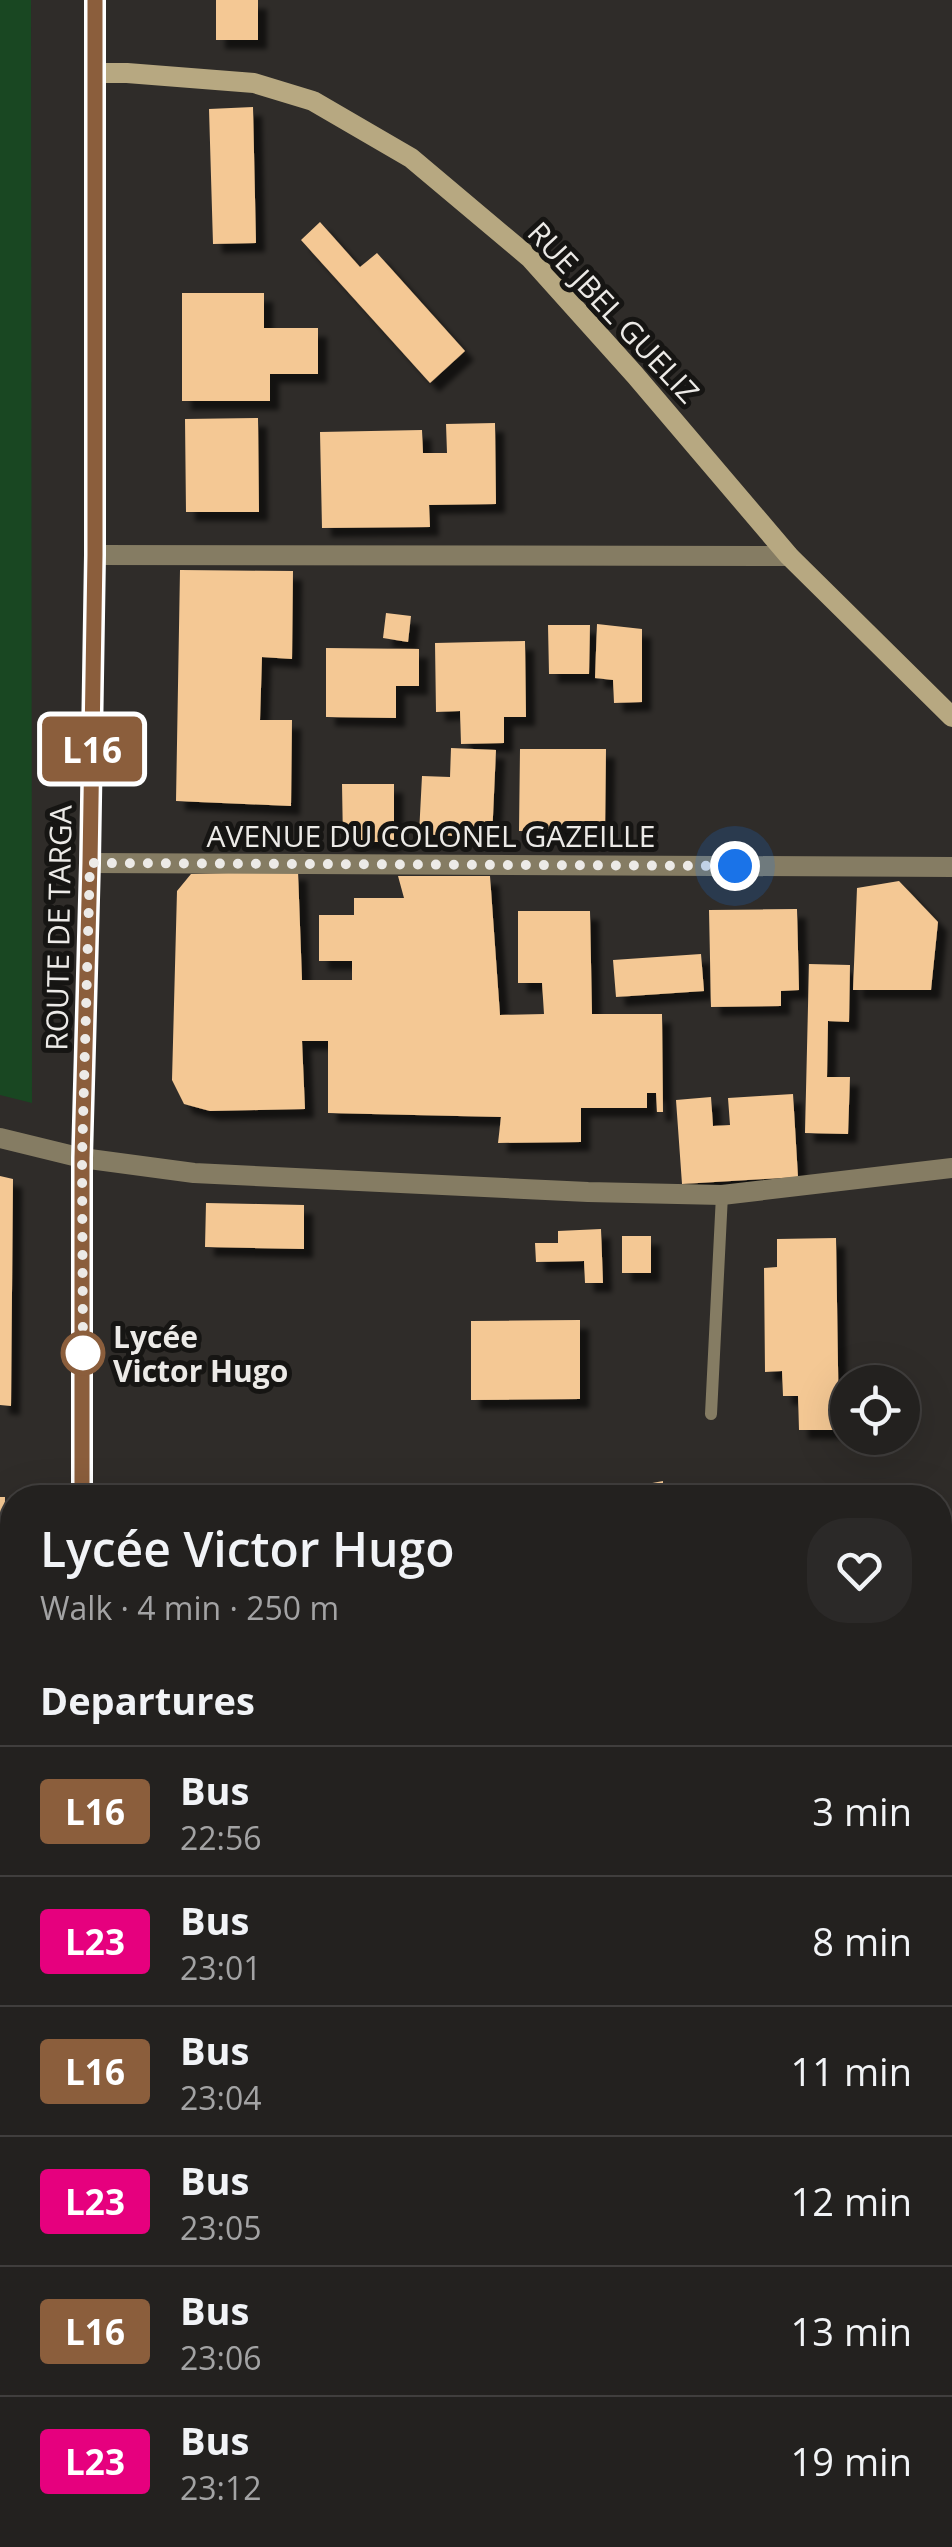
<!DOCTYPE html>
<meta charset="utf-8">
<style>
:root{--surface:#23211f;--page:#2b2928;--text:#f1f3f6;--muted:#a3a3a4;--line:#403e3d}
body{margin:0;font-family:"Open Sans",sans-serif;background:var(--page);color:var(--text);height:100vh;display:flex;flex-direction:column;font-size:38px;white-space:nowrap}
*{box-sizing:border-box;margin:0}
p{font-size:32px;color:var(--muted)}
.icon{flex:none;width:55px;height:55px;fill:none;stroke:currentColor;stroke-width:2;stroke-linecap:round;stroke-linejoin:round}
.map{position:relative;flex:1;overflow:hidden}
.drawer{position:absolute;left:0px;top:1485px;width:952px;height:1062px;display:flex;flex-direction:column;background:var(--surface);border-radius:40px 40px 0 0;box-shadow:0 10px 40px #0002,0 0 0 2px var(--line)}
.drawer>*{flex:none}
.badge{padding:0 20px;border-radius:8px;font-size:35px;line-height:65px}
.tools{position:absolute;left:830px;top:1365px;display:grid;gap:20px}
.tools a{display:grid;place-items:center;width:90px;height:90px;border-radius:50%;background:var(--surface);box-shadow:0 10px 40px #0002,0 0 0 2px var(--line);font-size:50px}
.you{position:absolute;width:50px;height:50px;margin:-25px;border:8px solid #fff;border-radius:50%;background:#1a73e8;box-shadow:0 0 0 15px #1a73e833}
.map>.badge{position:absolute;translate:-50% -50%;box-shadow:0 0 0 5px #fff}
h2{padding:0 40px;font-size:38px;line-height:90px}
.round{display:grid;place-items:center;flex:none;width:105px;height:105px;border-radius:40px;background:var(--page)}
.summary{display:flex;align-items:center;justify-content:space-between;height:170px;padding:0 40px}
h1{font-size:48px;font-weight:600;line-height:75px}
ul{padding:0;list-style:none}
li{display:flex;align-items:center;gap:30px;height:130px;padding:0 40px;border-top:2px solid var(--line)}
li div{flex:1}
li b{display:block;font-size:38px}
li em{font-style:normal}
li .badge{min-width:110px;font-weight:700;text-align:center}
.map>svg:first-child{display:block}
.green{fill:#194722}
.building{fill:#f4c894;filter:url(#shadow)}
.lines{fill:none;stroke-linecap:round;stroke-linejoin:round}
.lane{stroke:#857c63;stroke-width:12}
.street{stroke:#857c63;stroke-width:20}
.secondary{stroke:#b7a881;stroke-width:20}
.line-casing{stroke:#fff;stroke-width:22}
.line{stroke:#8b5e3c;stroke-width:15}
.walk{stroke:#eceae7;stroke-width:10;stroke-dasharray:0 18}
.stop-dot{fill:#fff;stroke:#8b5e3c;stroke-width:5}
.labels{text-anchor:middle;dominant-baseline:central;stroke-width:10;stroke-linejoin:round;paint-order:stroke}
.street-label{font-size:30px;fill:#eceae7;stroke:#161513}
.stop-label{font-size:30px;font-weight:bold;fill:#eceae7;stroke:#161513;text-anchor:start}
</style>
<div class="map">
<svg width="952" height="2547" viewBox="0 0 952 2547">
<defs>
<filter id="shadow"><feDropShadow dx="9" dy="9" stdDeviation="2.5" flood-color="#0009"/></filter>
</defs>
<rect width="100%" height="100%" fill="#2f2c29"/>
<path class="green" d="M 0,0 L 31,0 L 32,1103 L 0,1095 Z
M 952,2165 L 952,2249 L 940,2249 L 940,2166 Z"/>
<path class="building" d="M 216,0 L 258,0 L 258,40 L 216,40 Z
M 253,107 L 256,243 L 213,244 L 209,109 Z
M 320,222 L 360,267 L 377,253 L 465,351 L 430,383 L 301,240 Z
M 182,293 L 264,293 L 264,328 L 318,328 L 318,374 L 270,374 L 270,401 L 182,401 Z
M 258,418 L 259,512 L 186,512 L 185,419 Z
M 495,423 L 496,504 L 429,505 L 430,527 L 322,528 L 320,432 L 422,430 L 423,453 L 447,453 L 446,424 Z
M 180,570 L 293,571 L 292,659 L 262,657 L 260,720 L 292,720 L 291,806 L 176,801 Z
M 386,613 L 411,616 L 408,642 L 383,638 Z
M 597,624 L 642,629 L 642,702 L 614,703 L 613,680 L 595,678 Z
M 548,625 L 590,625 L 589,674 L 549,674 Z
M 525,641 L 526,717 L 504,717 L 504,743 L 461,744 L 460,711 L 436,712 L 435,643 Z
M 326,648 L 419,649 L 419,686 L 396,686 L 396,718 L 326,717 Z
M 451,748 L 496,750 L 492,838 L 419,834 L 422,776 L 450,777 Z
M 520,749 L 606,749 L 605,832 L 519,831 Z
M 342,784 L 394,784 L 394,842 L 343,842 Z
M 298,871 L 302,980 L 352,980 L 352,961 L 319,961 L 319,915 L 354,915 L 354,898 L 404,898 L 398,876 L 490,876 L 500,1015 L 544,1014 L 542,983 L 518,983 L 518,911 L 590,911 L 592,1014 L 662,1014 L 663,1112 L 657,1112 L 656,1093 L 647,1093 L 647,1108 L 581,1108 L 581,1142 L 498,1143 L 501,1117 L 328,1113 L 328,1041 L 302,1041 L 305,1109 L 210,1111 L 184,1104 L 172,1080 L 177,891 L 191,874 Z
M 899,881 L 938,922 L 931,990 L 853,990 L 857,888 Z
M 797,909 L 799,990 L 781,991 L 781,1006 L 711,1007 L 709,910 Z
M 701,954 L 704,991 L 616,997 L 613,960 Z
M 809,964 L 850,965 L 849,1022 L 828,1021 L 827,1077 L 850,1077 L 848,1134 L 805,1133 Z
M 793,1094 L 798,1177 L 682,1184 L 676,1100 L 711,1097 L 713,1126 L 730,1125 L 728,1098 Z
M 0,1176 L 13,1179 L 11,1406 L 0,1405 Z
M 206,1203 L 304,1205 L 304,1249 L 205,1247 Z
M 601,1229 L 603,1283 L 585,1283 L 584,1261 L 536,1262 L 535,1243 L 558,1243 L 558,1231 Z
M 622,1236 L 651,1236 L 651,1273 L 622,1273 Z
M 836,1238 L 839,1430 L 799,1430 L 798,1396 L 783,1396 L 782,1371 L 765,1372 L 764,1268 L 777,1267 L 777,1239 Z
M 580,1320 L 580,1399 L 471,1400 L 471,1321 Z
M 663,1481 L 663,1498 L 583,1498 L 583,1496 Z
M 0,1497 L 5,1497 L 3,1751 L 0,1751 Z
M 940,1954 L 952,1954 L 952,2034 L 940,2034 Z
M 0,2293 L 12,2293 L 12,2418 L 0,2418 Z
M 802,2535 L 813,2535 L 824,2547 L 790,2547 Z"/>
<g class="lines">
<path class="lane" d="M 711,1414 L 722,1195
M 622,2535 L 622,2547"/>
<path class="street" d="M 95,555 L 789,556
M 90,863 L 952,867
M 0,1138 L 82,1158 L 194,1173 L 588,1192 L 722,1195 L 952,1168
M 0,2156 L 12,2157"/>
<path class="secondary" d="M 95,73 L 127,73 L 254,83 L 313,101 L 411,158 L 530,258 L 635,375 L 789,556 L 952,717
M 82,1498 L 82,1158 L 90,863 L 95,555 L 95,0
M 85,2535 L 85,2547"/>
</g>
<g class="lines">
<g class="line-casing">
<path id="line" d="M 82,1498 L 82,1158 L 90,863 L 95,555 L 95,0"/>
</g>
<use href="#line" class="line"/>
<path class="walk" d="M 83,1353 L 83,1358 L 82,1158 L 90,863 L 735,866"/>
</g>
<circle class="stop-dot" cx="83" cy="1353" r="20"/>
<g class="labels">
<g class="street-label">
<text transform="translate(614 312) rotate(47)">RUE JBEL GUELIZ</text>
<text x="431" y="835">AVENUE DU COLONEL GAZEILLE</text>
<text transform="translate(58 928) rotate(-89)">ROUTE DE TARGA</text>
</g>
<g class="stop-label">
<text x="113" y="1336">Lycée<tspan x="113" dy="34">Victor Hugo</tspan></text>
</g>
</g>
</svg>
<div class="tools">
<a><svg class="icon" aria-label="locate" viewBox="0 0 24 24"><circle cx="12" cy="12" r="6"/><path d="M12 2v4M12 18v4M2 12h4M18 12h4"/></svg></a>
</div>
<div class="you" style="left:735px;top:866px"></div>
<b class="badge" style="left:92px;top:749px;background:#8b5e3c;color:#fff">L16</b>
<section class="drawer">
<div class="summary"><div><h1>Lycée Victor Hugo</h1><p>Walk · 4 min · 250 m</p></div><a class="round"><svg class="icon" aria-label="heart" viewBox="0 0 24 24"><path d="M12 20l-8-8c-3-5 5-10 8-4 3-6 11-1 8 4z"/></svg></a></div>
<h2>Departures</h2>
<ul>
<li><span class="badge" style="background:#8b5e3c;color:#fff">L16</span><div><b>Bus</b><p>22:56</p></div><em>3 min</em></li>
<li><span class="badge" style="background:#e6007e;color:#fff">L23</span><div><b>Bus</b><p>23:01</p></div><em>8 min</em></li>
<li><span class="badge" style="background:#8b5e3c;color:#fff">L16</span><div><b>Bus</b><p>23:04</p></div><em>11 min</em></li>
<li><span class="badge" style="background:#e6007e;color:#fff">L23</span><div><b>Bus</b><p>23:05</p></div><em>12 min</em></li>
<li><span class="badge" style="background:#8b5e3c;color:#fff">L16</span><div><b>Bus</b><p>23:06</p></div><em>13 min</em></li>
<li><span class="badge" style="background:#e6007e;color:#fff">L23</span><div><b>Bus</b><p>23:12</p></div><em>19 min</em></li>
</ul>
</section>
</div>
